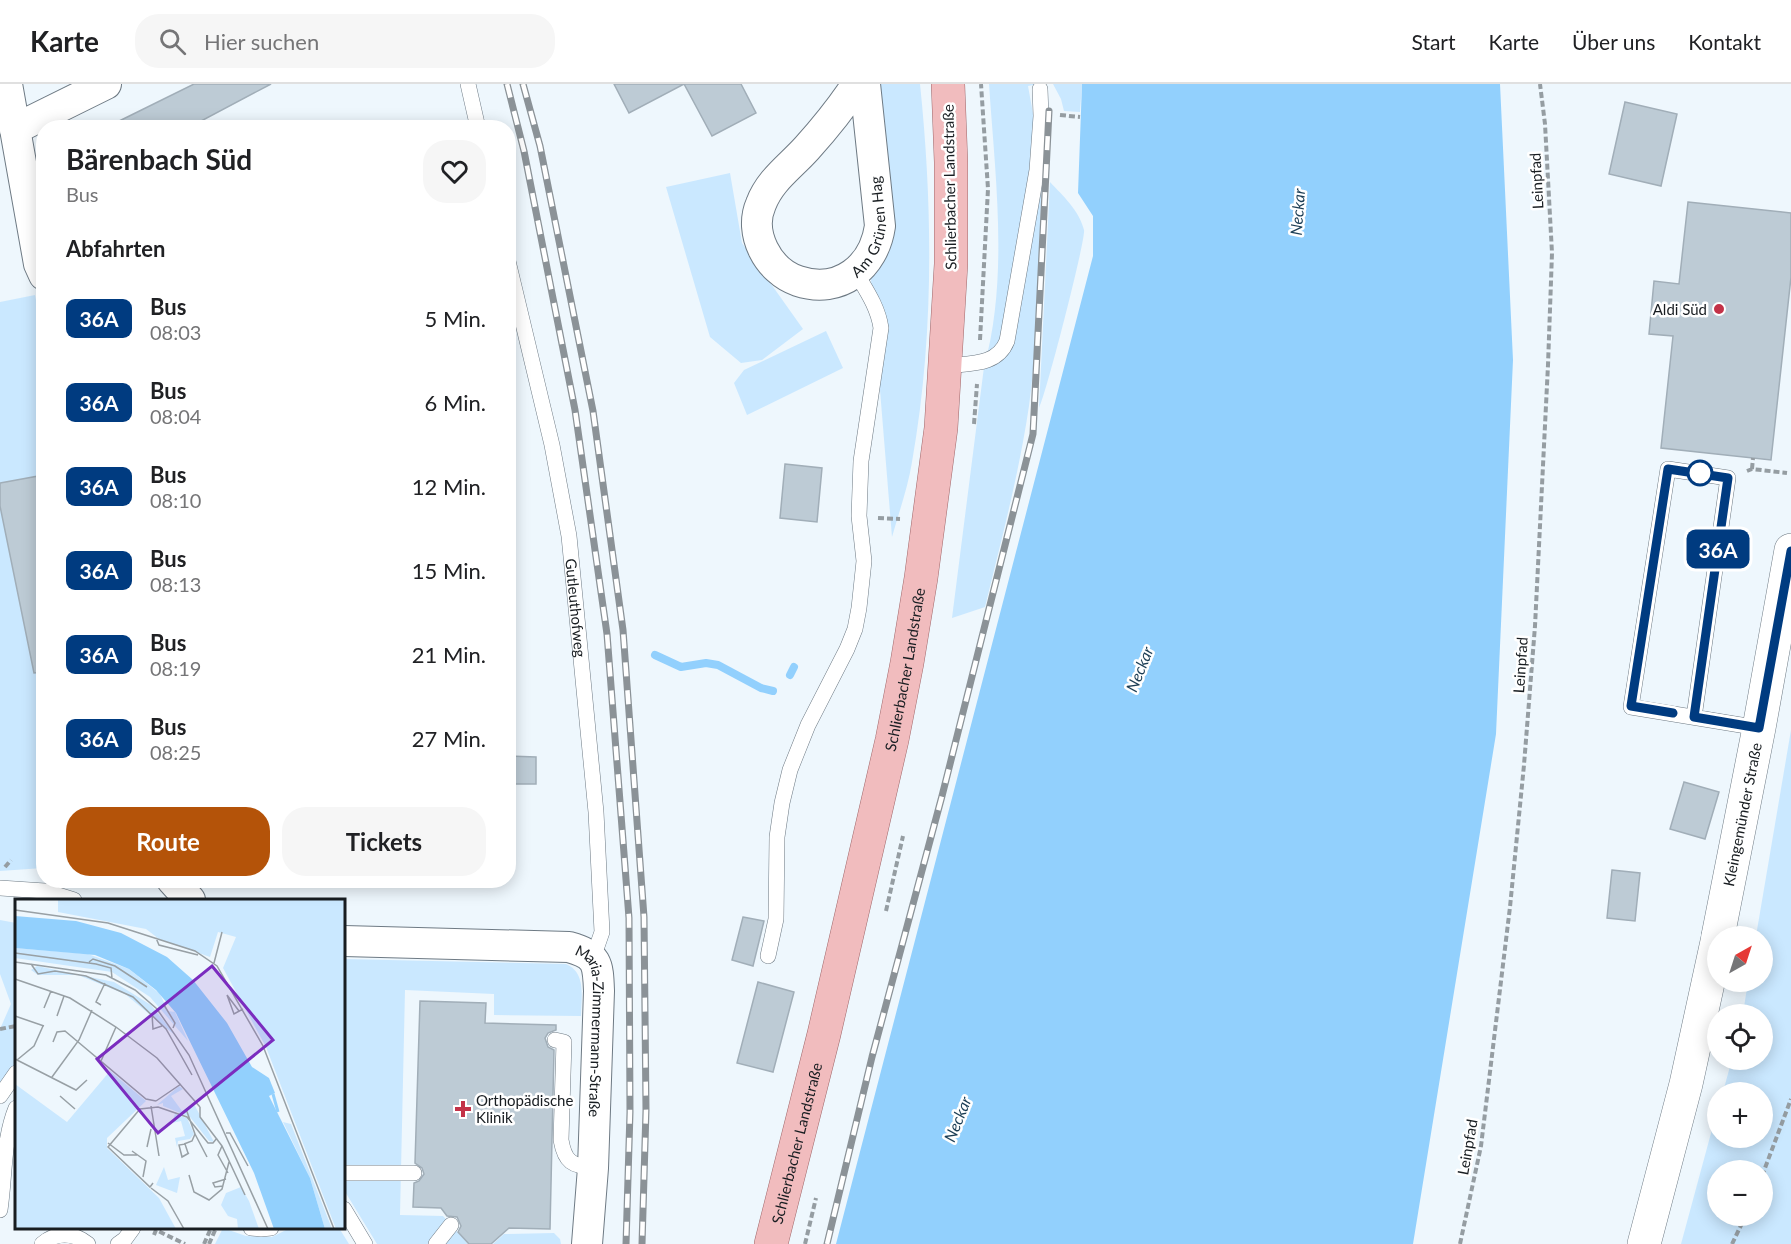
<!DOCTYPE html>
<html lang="de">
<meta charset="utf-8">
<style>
:root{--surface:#fff;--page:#f6f6f6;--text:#202124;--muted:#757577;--line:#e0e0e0;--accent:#b45309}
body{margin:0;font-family:Lato,sans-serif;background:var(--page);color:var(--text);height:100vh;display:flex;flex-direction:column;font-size:22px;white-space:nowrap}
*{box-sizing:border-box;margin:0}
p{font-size:20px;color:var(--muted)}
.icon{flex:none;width:33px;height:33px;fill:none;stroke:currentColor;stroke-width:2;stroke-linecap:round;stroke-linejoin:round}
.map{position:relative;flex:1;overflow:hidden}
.panel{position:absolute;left:36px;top:36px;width:480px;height:768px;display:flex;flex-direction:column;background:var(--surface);border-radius:24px;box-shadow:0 3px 15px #0003}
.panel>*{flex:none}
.badge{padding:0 12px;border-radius:9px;font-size:21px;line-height:39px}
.needle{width:39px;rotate:39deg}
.buttons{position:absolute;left:1707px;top:842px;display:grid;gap:12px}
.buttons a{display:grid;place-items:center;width:66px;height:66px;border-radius:50%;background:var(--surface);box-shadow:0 3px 15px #0003;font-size:30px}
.map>.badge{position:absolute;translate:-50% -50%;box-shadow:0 0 0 3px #fff}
h2{padding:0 30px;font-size:22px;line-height:54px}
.round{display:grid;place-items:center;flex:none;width:63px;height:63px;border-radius:24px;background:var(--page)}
.summary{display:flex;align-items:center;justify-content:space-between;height:102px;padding:0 30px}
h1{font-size:28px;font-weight:700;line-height:45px}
.button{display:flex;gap:12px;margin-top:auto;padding:12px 30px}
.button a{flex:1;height:69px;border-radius:24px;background:var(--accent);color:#fff;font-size:24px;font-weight:700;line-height:69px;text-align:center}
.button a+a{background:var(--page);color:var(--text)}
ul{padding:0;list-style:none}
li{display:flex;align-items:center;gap:18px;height:84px;padding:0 30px}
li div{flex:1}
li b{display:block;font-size:22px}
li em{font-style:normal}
li .badge{min-width:66px;font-weight:700;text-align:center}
header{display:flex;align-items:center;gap:36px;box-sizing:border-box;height:84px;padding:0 30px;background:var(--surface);border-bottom:2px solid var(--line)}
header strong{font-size:28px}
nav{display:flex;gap:33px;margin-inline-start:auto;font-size:21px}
.search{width:420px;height:54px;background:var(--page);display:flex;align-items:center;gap:15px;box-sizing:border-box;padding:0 21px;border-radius:24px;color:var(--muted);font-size:22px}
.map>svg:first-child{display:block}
.green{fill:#cae8ff;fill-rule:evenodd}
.water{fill:#92d0fd}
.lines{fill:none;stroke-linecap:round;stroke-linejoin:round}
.stream{stroke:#92d0fd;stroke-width:8}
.building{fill:#bdcbd5;stroke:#a1aeb8;stroke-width:1.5}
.service-casing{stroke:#6e7a84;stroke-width:16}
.minor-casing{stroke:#6e7a84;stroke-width:32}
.secondary-casing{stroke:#6e7a84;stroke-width:34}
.primary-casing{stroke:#9f676a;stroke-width:34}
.path{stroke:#959da2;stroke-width:4;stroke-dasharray:6 3;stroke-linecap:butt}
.service{stroke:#fff;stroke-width:15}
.minor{stroke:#fff;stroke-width:30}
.secondary{stroke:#fff;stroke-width:33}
.primary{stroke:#f1bcbe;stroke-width:33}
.rail-casing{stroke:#8b9297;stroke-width:7}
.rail{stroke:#fff;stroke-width:4.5;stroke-dasharray:14;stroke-linecap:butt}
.line-casing{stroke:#fff;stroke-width:14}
.line{stroke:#003b80;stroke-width:9}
.poi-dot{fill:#c33248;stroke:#fff;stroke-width:2}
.stop-dot{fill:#fff;stroke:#003b80;stroke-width:3}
.labels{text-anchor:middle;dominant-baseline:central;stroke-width:5;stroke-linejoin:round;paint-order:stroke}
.street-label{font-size:15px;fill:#181d21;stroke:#fff}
.poi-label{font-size:15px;fill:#181d21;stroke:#fff;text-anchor:end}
.water-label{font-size:16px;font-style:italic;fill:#1c3e55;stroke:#fff}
.inset-river{fill:none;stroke:#92d0fd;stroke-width:3}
.inset-road{fill:none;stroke:#98a0a5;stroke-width:1.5}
.view{fill:#7b2cbf;fill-opacity:0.15;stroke:#7b2cbf;stroke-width:3}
.inset-edge{fill:none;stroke:#181d21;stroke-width:3}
</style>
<header>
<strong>Karte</strong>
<div class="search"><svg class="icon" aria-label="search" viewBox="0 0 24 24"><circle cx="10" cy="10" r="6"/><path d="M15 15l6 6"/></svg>Hier suchen</div>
<nav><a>Start</a><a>Karte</a><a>Über uns</a><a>Kontakt</a></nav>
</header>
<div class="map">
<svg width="1791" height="1160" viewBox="0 0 1791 1160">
<rect width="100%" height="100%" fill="#eef7fd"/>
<path class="green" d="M 855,0 L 920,0 C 933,125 934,254 912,378 C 908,403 899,428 892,453 Z
M 989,0 L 1039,0 L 1028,2 L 1034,35 L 1028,98 L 1042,99 C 1038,173 1039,249 1029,322 C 1019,390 1001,457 985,523 L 952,534 L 984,283 C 1009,194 995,91 989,0 Z
M 1053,0 L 1082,0 L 1080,28 L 1064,27 L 1061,15 Z
M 730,89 L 742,159 L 803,245 L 762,276 L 741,279 L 710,253 L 666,103 Z
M 1050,98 C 1063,112 1079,126 1084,146 C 1086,155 1046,311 1039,324 Z
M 35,211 L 44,256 L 43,784 L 0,787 L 0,218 Z
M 826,247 L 843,284 L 747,331 L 734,299 L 744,286 Z
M 1791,646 L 1791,1160 L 1681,1160 L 1717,1027 L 1718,1053 L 1762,1053 L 1762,1008 L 1723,1008 L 1732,975 L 1762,975 L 1762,930 L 1743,930 L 1748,897 L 1762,897 L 1762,852 L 1756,852 ZM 1718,1086 L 1762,1086 L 1762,1131 L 1718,1131 Z
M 0,836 L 16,839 L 16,979 L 0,1005 L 0,945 L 11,920 L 0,890 Z
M 344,875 L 566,880 C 587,889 581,914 581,932 L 494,931 L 494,910 L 405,906 L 400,1131 L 443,1132 L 468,1160 L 377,1160 L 344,1106 Z
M 223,1144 L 246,1152 L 272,1153 L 290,1144 L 339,1144 L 349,1160 L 215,1160 Z
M 554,1149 L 560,1155 L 561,1160 L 493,1160 L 504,1150 Z"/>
<path class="water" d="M 1082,0 L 1500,0 L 1513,276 L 1496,650 L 1413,1160 L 836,1160 L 1093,172 L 1093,132 L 1078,109 Z"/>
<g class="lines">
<path class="stream" d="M 655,571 L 681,583 L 706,579 L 718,581 L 761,604 L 773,607
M 790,591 L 794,583"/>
</g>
<path class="building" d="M 194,0 L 271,0 L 188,44 L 105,44 Z
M 614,0 L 741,0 L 756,29 L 712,52 L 684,0 L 629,29 Z
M 1625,18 L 1677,30 L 1661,102 L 1609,90 Z
M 1688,118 L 1791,129 L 1791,193 L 1771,376 L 1661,364 L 1673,252 L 1649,250 L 1654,197 L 1679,200 Z
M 785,380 L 822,384 L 817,438 L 780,434 Z
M 44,391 L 44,588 L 34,589 L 0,422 L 0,399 Z
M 508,672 L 536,673 L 536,700 L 508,700 Z
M 1684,698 L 1719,708 L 1705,755 L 1670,745 Z
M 1612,786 L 1640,789 L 1635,837 L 1607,834 Z
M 743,833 L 764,837 L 753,882 L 732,876 Z
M 758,898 L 794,908 L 773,988 L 737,979 Z
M 420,917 L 486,919 L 485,939 L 556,941 L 556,946 L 548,949 L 545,954 L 548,963 L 554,966 L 550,1145 L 509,1144 L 491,1160 L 469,1160 L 458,1148 L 461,1142 L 457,1133 L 447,1132 L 441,1124 L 413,1123 L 414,1099 L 419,1097 L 424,1090 L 422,1084 L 415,1079 Z"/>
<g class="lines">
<g class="service-casing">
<g id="service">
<path d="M 468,0 L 478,44"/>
<path id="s1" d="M 508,177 L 552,361 L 569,452 L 596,728 L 602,848 L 593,874"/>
<path d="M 946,282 C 970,279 997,282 1007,257 L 1037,86 L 1041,32 L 1040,5"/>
<path d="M 1694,633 L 1728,394 L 1668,385 L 1631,623 L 1759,644"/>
<path d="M 0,804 L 45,807 L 74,816"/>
<path d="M 768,872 L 776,835 L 777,753 L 782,719 L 790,686 L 808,641 L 847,565 L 855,545 L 859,524 L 864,477 L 859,432 L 861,377 L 881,244 C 878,223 866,206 856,189"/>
<path d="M 555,956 L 564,958 L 561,1056 C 565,1079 572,1081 593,1084"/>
<path d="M 0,1012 L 16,989"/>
<path d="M 344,1089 L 414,1089"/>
<path d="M 344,1125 L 365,1160"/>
<path d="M 0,1126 C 5,1092 3,1056 16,1024"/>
<path d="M 251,1144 L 261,1145 L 271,1144"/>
<path d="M 42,1160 C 56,1148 73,1148 88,1160"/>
<path d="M 118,1160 L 125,1155 L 133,1144"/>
<path d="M 436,1160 L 451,1141"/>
</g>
</g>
<g class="minor-casing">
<g id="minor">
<path d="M 7,0 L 39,180 L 44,191"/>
<path id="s2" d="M 857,0 C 842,23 825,44 807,64 C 790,83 770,96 761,120 C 748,149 768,187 798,197 C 840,211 874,183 880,142 L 865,0"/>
<path d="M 15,45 L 106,0"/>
<path d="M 172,796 L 190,816"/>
<path id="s3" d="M 344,857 L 569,863 C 598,871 598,880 599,907 L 593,1084 L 587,1160"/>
</g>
</g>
<g class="secondary-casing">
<g id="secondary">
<path id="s4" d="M 1718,852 L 1759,644 L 1791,466"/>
<path d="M 1644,1160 L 1686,1000 L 1718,853"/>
</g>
</g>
<g class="primary-casing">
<g id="primary">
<path id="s5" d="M 771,1160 L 824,950 L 892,656 L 907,579 L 921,494 L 941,344 L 951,180 L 951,78 L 948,0"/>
</g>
</g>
<path class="path" d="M 1060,31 L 1080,33
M 980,256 L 988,105 L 981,0
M 974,340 L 977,300
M 1752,385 L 1753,374
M 1747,387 L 1752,385 L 1787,389
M 878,434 L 900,435
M 5,783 L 11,776
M 886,827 L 903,752
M 0,945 L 16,942
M 1762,1092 L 1791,1015
M 154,1151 L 156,1146 L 185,1160
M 204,1160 L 211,1144
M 209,1160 L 216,1144
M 805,1160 L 816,1114
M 1460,1160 L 1481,1062 L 1510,823 L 1524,681 L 1535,542 L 1548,281 L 1552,169 L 1545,40 L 1540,0
M 1732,1160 L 1746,1131"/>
<use href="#service" class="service"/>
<use href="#minor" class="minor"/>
<use href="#secondary" class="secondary"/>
<use href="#primary" class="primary"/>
<g class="rail-casing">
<path id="rail" d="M 507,0 L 524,67 L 575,326 L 607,550 L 629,834 L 630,1028 L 626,1160
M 523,0 L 540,62 L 593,327 L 623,546 L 644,833 L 646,1026 L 642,1160
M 827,1160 L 872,973 L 942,712 L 1033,350 L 1049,27"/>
</g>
<use href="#rail" class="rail"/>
</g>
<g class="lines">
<g class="line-casing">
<path id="line" d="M 1673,629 L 1631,622 L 1668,385 L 1728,394 L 1694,633 L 1759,644 L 1791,467"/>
</g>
<use href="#line" class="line"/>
</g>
<g class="poi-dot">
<circle cx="1719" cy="225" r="6"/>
<path d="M460 1016h6v6h6v6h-6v6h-6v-6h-6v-6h6z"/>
</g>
<circle class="stop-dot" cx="1700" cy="389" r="12"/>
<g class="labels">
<g class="street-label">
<text transform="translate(1536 97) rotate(-93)">Leinpfad</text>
<text transform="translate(949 103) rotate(-91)">Schlierbacher Landstraße</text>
<text stroke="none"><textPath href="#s2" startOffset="360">Am Grünen Hag</textPath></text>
<text stroke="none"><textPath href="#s1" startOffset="354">Gutleuthofweg</textPath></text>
<text transform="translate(1520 581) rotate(-86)">Leinpfad</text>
<text stroke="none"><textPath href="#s5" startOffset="590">Schlierbacher Landstraße</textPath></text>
<text stroke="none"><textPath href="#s4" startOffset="124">Kleingemünder Straße</textPath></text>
<text stroke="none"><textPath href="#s3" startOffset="322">Maria-Zimmermann-Straße</textPath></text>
<text stroke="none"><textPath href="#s5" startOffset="104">Schlierbacher Landstraße</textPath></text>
<text transform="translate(1467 1063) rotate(-80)">Leinpfad</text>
</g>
<g class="poi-label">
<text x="1707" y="225">Aldi Süd</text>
<text x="476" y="1016" text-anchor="start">Orthopädische<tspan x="476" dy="17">Klinik</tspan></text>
</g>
<g class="water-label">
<text transform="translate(1297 128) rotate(-86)">Neckar</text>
<text transform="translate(1139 585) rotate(-68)">Neckar</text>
<text transform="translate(957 1035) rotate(-68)">Neckar</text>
</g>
</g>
<g transform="translate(15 815)">
<rect width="330" height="330" fill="#eef7fd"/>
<path d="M 43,0 L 330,0 L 330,330 L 321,330 L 251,148 L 208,69 L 221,38 L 203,33 L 195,58 L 144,40 L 131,30 L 43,13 ZM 0,49 L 73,55 L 114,70 L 145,95 L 153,112 L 160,113 L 173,142 L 135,98 L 97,73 L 0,59 ZM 22,67 L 99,83 L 136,106 L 161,137 L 110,95 L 63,76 L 23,76 L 16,71 ZM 95,172 L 131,202 L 92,239 L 92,249 L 144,299 L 161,330 L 0,330 L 0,185 L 52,223 ZM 164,187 L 168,190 L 156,197 L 167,212 L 179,205 L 199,243 L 194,242 L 175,218 L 148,207 L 148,204 L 142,206 ZM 160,215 L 172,219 L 179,235 L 175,240 L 163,242 L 162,248 L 160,239 L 170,237 L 166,222 L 157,224 ZM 268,223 L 276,225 L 317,330 L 310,330 L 295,279 ZM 149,268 L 153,281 L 165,278 L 162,294 L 141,286 ZM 226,288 L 234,302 L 244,330 L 223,330 L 222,320 L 213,317 L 206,306 L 211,294 Z" fill="#cae8ff"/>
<path d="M 0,17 L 61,22 L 106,34 L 152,58 L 178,81 L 212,124 L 237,168 L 254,179 L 260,194 L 254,197 L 295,279 L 310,330 L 259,330 L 239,274 L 161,114 L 141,91 L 114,70 L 80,56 L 0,49 Z" fill="#92d0fd"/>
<path class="inset-river" d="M 258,195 L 263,213"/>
<path class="inset-road" d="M 0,11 L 93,24 L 180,52 L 202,67 L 248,147 L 319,330M 141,39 L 144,46 L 183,56M 0,54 L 81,65 L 96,69 L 97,79M 0,63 L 91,76 L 120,91 L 142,110 L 174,156 L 253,330M 74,63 L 78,60 L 100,67 L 132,88M 199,64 L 207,33M 16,65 L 23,75 L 40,72 L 71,77 L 118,98 L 151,130 L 177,176M 0,80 L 55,99 L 101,128 L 142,159 L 185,208M 212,96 L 219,115 L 228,110M 212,96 L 224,112M 86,106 L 81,103 L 90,84M 149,106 L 160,124 L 158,129M 29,109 L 36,92M 137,115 L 138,130 L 147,127M 0,117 L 29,127M 42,117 L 49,97M 38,143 L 42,133 L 50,132 L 131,200 L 141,202M 0,160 L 61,191 L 72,181M 2,161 L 19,147 L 28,127M 86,162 L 101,128M 37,178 L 64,141 L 77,111M 45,197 L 60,210M 141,202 L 166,185M 136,207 L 144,257M 185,208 L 185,218 L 207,247 L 230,296M 211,234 L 215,234 L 233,267M 180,235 L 192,258M 93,244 L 109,256 L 122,256M 169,245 L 177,242 L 180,235 L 171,210M 207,247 L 203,256 L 213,274M 132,248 L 136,230M 117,252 L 131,262 L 128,278M 173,254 L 170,245 L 164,246 L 167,258 L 174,254M 174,276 L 179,293 L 194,301 L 207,290 L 214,263M 138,284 L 135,288 L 93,248 L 125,210 L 143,208 L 172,218 L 193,244 L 198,244 L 202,239M 208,287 L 200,288 L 198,284 L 211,280M 136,289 L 153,302 L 169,330"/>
<path class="view" d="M 197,67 L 258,141 L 143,234 L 82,160 Z"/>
<rect width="330" height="330" class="inset-edge"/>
</g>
</svg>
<div class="buttons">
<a><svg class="needle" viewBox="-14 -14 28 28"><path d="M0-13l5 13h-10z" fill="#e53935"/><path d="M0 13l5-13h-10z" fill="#757577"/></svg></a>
<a><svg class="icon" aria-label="locate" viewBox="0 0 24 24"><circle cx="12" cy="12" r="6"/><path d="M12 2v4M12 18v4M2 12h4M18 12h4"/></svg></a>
<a>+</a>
<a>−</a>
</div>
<b class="badge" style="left:1718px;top:465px;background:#003b80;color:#fff">36A</b>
<section class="panel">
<div class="summary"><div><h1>Bärenbach Süd</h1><p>Bus</p></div><a class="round"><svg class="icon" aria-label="heart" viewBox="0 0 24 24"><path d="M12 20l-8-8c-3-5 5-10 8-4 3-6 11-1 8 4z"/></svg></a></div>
<h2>Abfahrten</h2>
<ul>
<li><span class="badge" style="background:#003b80;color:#fff">36A</span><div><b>Bus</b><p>08:03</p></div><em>5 Min.</em></li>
<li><span class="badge" style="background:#003b80;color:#fff">36A</span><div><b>Bus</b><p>08:04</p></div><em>6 Min.</em></li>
<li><span class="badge" style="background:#003b80;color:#fff">36A</span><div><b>Bus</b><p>08:10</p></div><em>12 Min.</em></li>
<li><span class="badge" style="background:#003b80;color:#fff">36A</span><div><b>Bus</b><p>08:13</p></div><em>15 Min.</em></li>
<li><span class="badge" style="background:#003b80;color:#fff">36A</span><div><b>Bus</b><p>08:19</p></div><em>21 Min.</em></li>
<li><span class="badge" style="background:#003b80;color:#fff">36A</span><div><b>Bus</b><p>08:25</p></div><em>27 Min.</em></li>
</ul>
<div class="button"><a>Route</a><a>Tickets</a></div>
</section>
</div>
